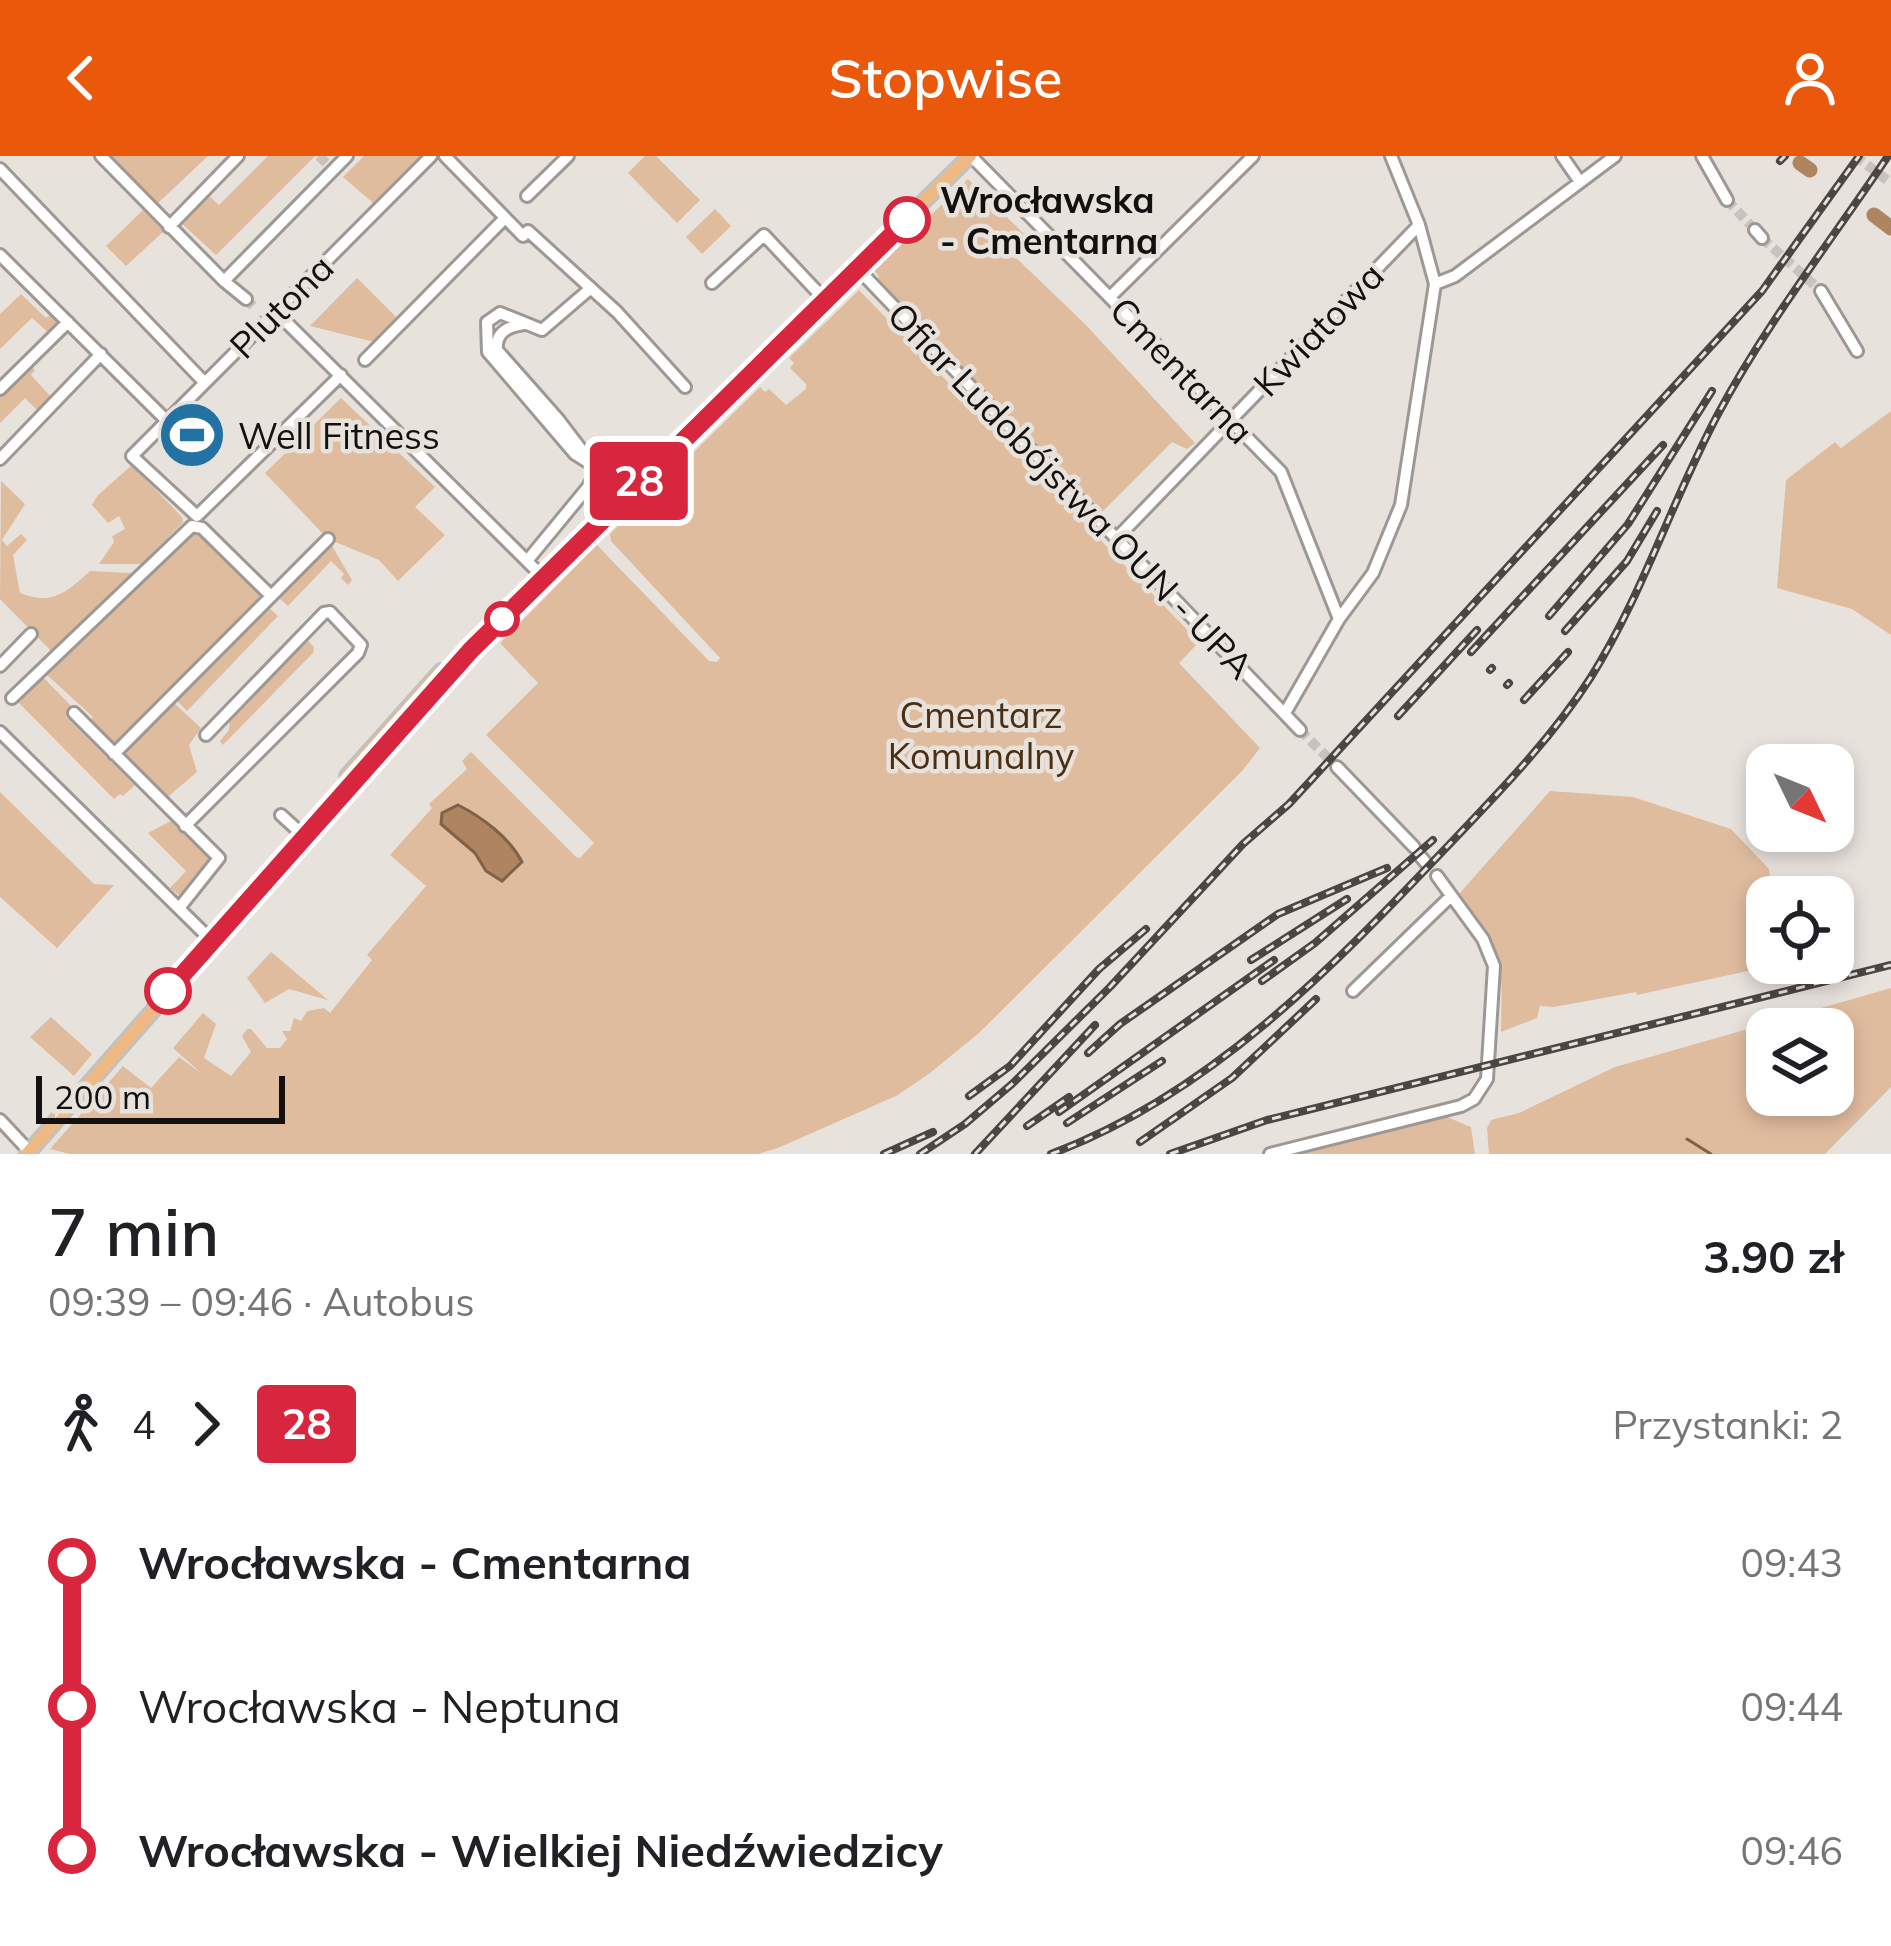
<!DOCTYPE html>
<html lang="pl">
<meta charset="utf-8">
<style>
:root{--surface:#fff;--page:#f2f2f2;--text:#202124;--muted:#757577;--accent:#ea580c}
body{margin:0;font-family:Mulish,sans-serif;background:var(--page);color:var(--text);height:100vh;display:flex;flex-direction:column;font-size:45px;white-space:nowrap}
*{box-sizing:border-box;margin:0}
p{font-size:39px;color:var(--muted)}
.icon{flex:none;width:66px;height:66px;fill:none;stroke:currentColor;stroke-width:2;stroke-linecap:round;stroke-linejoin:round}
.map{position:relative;height:998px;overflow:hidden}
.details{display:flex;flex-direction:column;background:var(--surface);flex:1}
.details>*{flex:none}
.badge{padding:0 24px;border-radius:9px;font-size:42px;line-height:78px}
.needle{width:78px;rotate:133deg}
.controls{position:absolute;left:1746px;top:588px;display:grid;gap:24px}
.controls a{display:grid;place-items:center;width:108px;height:108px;border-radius:24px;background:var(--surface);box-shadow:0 6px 18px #0003;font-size:60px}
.scale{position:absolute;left:36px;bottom:30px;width:249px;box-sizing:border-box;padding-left:12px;border:6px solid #13110f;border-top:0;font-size:33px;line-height:42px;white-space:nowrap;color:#13110f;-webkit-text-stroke:9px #e8e2dd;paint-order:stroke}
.map>.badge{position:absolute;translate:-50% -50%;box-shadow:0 0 0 6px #fff}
.legs{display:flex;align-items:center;gap:18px;height:132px;padding:0 48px;font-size:39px}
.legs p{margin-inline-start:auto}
.overview{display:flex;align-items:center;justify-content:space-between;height:204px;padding:0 48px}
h1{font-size:66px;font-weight:600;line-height:90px}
ul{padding:0 48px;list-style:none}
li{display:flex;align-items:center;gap:42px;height:144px;font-size:45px}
li i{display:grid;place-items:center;width:18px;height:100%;margin:0 15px;background:currentColor}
li i::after{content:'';width:30px;height:30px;margin:-15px;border:9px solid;border-radius:50%;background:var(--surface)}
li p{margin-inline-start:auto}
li:first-child i{background:linear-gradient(#0000 50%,currentColor 0)}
li:last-child i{background:linear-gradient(currentColor 50%,#0000 0)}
header{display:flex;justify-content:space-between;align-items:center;height:156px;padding:0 48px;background:var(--accent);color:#fff;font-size:54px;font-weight:600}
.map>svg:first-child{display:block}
.green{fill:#e0bc9f;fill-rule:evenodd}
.water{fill:#ae8461;stroke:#806248;stroke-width:3}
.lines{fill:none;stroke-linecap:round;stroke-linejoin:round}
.stream{stroke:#806248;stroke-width:3}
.river{stroke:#ae8461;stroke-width:15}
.minor-tunnel{stroke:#c8c3be;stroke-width:10;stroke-dasharray:10 5;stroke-linecap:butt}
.minor-casing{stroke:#9e9894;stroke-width:16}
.major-casing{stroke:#c2c1c1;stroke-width:18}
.minor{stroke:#fff;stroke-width:10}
.major{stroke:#efb983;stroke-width:12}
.rail-casing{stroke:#494643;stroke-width:8}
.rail{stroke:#e8e2dd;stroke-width:3;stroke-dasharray:9;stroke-linecap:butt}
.line-1-casing{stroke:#fff;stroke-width:27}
.line-1{stroke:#d7263d;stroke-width:18}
.stop-1-dot{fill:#fff;stroke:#d7263d;stroke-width:6}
.labels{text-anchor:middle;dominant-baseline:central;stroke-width:9;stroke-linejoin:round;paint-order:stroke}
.stop-label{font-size:36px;font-weight:bold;fill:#13110f;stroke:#e8e2dd;text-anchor:start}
.street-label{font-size:36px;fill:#13110f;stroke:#e8e2dd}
.poi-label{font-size:36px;fill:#13110f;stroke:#e8e2dd;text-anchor:start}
.park-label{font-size:36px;fill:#4c2e12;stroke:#e8e2dd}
</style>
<header><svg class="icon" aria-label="back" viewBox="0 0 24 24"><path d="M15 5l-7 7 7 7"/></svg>Stopwise<svg class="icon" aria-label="person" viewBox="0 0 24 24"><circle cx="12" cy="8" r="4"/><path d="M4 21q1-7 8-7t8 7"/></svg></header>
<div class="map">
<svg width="1891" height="998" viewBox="0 0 1891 998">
<rect width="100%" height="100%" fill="#e8e2dd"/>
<path class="green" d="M 109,0 L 208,0 L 157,48 Z
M 268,0 L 315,0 L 216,99 L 180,66 L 208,39 L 219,49 Z
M 364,0 L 420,0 L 373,47 L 343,21 Z
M 645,0 L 656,0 L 700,44 L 677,67 L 628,17 Z
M 968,23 L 1024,78 L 1009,95 L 1085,168 L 1195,287 L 1187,293 L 1172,286 L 1100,358 L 876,125 L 879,121 L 874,114 Z
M 715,53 L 731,70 L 702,98 L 686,81 Z
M 143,54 L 164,75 L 126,110 L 106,90 Z
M 357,122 L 398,163 L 374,186 L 310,170 Z
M 859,134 L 1199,486 L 1179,507 L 1260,592 L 1243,614 L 979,877 L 930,917 L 898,939 L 778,992 L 758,998 L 70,998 L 50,993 L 123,910 L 151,932 L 179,901 L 202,918 L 173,892 L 203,857 L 216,868 L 204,902 L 231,920 L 251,896 L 242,880 L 247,873 L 251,873 L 267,892 L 280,892 L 287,883 L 282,875 L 290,875 L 294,862 L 301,865 L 307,855 L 324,852 L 330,857 L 372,804 L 367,799 L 426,730 L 390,699 L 432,652 L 429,648 L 467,613 L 462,605 L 471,596 L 576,701 L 580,702 L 594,687 L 486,579 L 538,527 L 500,487 L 597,389 L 709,505 L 717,506 L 720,502 L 611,385 L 610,378 L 760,231 L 765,236 L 769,233 L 786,249 L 806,233 L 806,228 L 790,212 L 794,207 L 789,202 Z
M 21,138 L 46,162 L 52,157 L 59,170 L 51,179 L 32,162 L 0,193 L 0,158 Z
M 30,209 L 35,214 L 31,219 L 53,243 L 40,257 L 25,242 L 0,267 L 0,238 Z
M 341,242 L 435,331 L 415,351 L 445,379 L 398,425 L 379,404 L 328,383 L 265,317 Z
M 1891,255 L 1891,479 L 1852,453 L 1777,432 L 1786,324 L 1835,286 L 1841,292 Z
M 132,309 L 182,361 L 183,366 L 142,408 L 99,408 L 114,386 L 112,380 L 125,373 L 119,360 L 108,367 L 92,349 L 98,339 Z
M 1,325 L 25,348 L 2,384 L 7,390 L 21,378 L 27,384 L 13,399 L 20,437 C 52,450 67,436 90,415 L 132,417 L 51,495 L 0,443 Z
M 200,374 L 265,440 L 116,589 L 108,588 L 88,566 L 93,561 L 46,518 L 194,375 Z
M 331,388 L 352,424 L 348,429 L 341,422 L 344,418 L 331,405 L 288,450 L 278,441 Z
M 266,449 L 278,460 L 187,555 L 173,541 Z
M 305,482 L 314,491 L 313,497 L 223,589 L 220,585 L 229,574 L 230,558 Z
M 43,521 L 73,552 L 66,561 L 135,629 L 123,640 L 120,638 L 114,643 L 18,546 Z
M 172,545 L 201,572 L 189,589 L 197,616 L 170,639 L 167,648 L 122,598 Z
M 1550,635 L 1633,641 L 1731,673 L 1769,713 L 1772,741 L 1767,741 L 1767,807 L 1780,808 L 1637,839 L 1636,836 L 1554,851 L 1540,850 L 1537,862 L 1501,876 C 1502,799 1506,800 1459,738 Z
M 0,636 L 94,728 L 114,729 L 57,792 L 0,741 Z
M 171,665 L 207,698 L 211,708 L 183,742 L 170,732 L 186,715 L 148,677 Z
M 271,796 L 276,800 L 328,844 L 289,833 L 265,847 L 247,822 Z
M 1891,832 L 1891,931 L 1825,998 L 1489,998 L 1487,972 L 1491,964 L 1519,957 L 1615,911 ZM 1833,873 L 1833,939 L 1767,939 L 1767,873 Z
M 51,861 L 92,898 L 74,920 L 30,881 Z
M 1447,961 L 1471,971 L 1475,998 L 1301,998 Z"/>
<path class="water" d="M 458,649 C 482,661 510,682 522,706 L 502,725 L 486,715 L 475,697 L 441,668 L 442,657 Z"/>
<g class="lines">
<path class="stream" d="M 1687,983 L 1711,998"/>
<path class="river" d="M 1800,7 L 1810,14
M 1874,59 L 1891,72"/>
<path class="minor-tunnel" d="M 319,0 L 329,10
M 1855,0 L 1891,27
M 1727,44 L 1755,74
M 1762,82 L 1821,135
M 246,143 L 256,153
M 1300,574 L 1337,611"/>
<g class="minor-casing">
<path id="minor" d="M 101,0 L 224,125 L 347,0
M 445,0 L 523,80 L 528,75 L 617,156 L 685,231
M 971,0 L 1281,316 L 1339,463
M 1562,0 L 1580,26
M 1702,0 L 1727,44
M 0,13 L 205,227
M 527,40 L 568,0
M 169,71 L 238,0
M 1755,74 L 1762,82
M 0,99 L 167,265
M 857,112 L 1300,574
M 224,125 L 246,143
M 712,127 L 764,79 L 825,144
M 1435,128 L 1455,120 L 1615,0
M 591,132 L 542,174 L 500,157 L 487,166 L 488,196 L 575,298 L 591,308
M 1821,135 L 1857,195
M 1110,141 L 1253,0
M 275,155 L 542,420
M 524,168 C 509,170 495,176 497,194 L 558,263 L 590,305
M 365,204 L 505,62
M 341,219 L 197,360 L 132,300 L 431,0
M 0,233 L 68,166
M 0,303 L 101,198
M 1117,382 L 1419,69
M 527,405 L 588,331 L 594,319 L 591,308
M 0,510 L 31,478
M 12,542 L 192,370 L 202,372 L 271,440
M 74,557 L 219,702 L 180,751
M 1285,557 L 1339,463 L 1373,417 L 1401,349 L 1435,128 L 1419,69 L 1391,0
M 0,576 L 211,784
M 114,598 L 328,383
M 1337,611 L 1414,691
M 281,659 L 303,679
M 185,670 L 358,497 L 361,489 L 330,456 L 324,457 L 206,579
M 1421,701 L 1426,707
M 1353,835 L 1451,740
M 0,964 L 29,995
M 1270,998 L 1461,950 L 1474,943 L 1487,923 L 1494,810 L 1483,783 L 1437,720"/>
</g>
<g class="major-casing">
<path id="major" d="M 347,620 L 441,515
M 27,998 L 451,515 L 592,371 L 970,0"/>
</g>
<use href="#minor" class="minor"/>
<use href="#major" class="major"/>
<g class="rail-casing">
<path id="rail" d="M 1780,5 L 1785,0
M 1549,460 L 1628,368 L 1712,235
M 1565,475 L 1627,405 L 1657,355
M 1471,496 L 1663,289
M 1490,514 L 1492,512
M 1507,529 L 1509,527
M 1524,544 L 1568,496
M 1398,560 L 1477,474
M 1251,804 L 1347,743
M 1262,825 L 1315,787 L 1433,684
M 1088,897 L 1120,868 L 1278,758 L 1387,712
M 969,940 L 1010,910 L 1099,813 L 1146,773
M 1059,956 L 1274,804
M 1067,967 L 1162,905
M 1027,970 L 1069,941
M 1140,986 L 1232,922 L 1316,843
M 884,998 L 933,976
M 920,998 L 965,968 L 1012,928 L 1110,831 L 1243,688 L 1289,648 L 1762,135 L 1859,0
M 975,998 L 1095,869
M 1051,998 C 1209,939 1330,814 1444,694 C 1496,639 1550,585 1591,521 C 1643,438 1672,344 1718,258 C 1766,168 1831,85 1888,0
M 1170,998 L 1267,964 L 1891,809"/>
</g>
<use href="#rail" class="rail"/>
</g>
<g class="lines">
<g class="line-1-casing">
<path id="line-1" d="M 168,835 L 471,494 L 907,64"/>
</g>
<use href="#line-1" class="line-1"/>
</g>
<defs>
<g id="stadium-disc" transform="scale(3.45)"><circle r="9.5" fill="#2272a4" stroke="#e8e2dd"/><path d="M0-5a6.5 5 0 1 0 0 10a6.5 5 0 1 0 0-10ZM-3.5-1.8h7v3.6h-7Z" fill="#fff"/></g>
</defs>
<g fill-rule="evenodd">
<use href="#stadium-disc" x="192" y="279"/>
</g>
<g class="stop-1-dot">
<circle cx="907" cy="64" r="21"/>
<circle cx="502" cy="463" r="15"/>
<circle cx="168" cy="835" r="21"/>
</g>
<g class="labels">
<g class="stop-label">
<text x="940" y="43">Wrocławska<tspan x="940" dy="41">- Cmentarna</tspan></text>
</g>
<g class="street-label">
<text transform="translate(281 150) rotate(-45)">Plutona</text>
<text transform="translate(1318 173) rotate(-46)">Kwiatowa</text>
<text transform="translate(1182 214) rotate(46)">Cmentarna</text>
<text transform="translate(1071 334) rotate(46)">Ofiar Ludobójstwa OUN - UPA</text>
</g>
<g class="poi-label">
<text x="238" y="279">Well Fitness</text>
</g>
<g class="park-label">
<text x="981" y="558">Cmentarz<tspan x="981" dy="41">Komunalny</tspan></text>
</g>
</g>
</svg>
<div class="controls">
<a><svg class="needle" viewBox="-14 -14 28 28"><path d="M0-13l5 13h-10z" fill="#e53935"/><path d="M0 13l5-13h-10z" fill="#757577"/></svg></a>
<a><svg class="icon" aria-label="locate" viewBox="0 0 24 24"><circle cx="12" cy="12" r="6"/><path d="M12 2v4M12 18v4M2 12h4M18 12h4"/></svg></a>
<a><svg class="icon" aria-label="layers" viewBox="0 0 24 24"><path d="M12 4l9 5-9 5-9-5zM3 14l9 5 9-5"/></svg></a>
</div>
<div class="scale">200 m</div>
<b class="badge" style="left:639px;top:325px;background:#d7263d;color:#fff">28</b>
</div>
<section class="details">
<div class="overview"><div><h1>7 min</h1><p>09:39 – 09:46 · Autobus</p></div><b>3.90 zł</b></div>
<div class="legs"><svg class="icon" aria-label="walk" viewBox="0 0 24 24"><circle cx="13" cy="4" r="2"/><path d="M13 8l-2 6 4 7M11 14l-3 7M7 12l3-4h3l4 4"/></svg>4<svg class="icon" aria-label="forward" viewBox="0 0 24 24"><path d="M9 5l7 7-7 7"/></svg><b class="badge" style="background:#d7263d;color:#fff">28</b><p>Przystanki: 2</p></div>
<ul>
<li><i style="color:#d7263d"></i><b>Wrocławska - Cmentarna</b><p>09:43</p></li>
<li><i style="color:#d7263d"></i><span>Wrocławska - Neptuna</span><p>09:44</p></li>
<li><i style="color:#d7263d"></i><b>Wrocławska - Wielkiej Niedźwiedzicy</b><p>09:46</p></li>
</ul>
</section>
